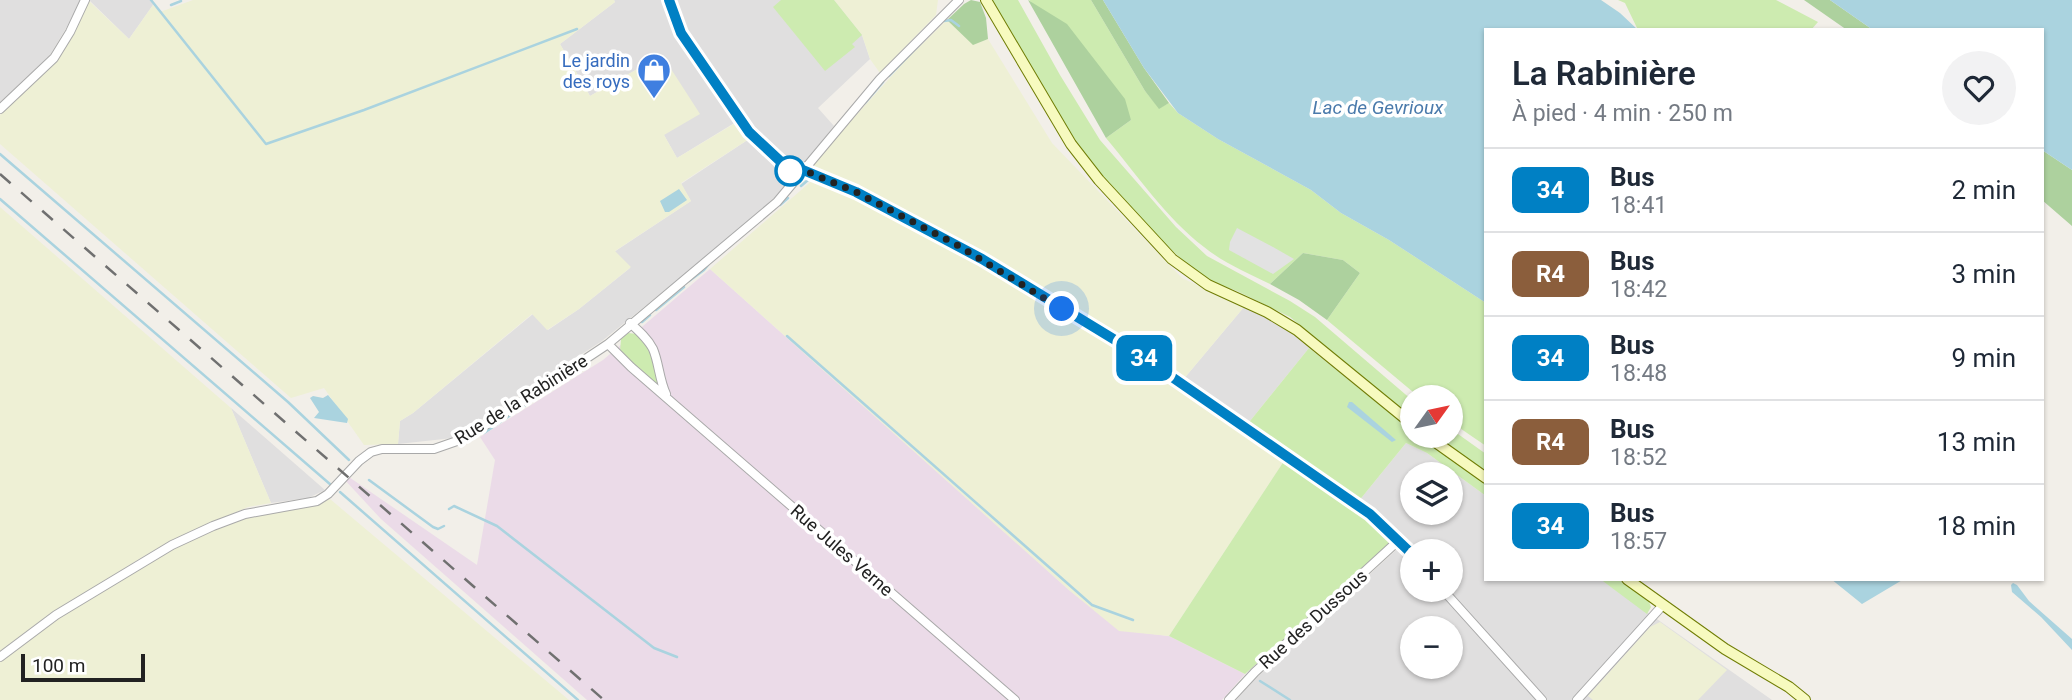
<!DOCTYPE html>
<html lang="fr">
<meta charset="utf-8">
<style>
:root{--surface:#fff;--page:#f2f2f3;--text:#1f2937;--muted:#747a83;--line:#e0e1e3}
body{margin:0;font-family:Roboto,sans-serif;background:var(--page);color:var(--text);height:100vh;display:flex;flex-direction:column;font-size:26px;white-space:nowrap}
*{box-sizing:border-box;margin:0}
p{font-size:23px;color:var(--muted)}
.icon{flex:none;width:38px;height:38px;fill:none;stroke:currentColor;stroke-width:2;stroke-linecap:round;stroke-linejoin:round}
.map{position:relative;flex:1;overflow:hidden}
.panel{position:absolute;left:1484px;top:28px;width:560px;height:553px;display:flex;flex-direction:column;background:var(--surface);border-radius:0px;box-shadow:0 2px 5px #0004}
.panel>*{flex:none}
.badge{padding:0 14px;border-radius:10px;font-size:24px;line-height:46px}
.needle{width:46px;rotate:57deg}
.buttons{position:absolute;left:1400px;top:385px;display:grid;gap:14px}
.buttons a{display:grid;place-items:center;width:63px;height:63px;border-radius:50%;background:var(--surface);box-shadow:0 2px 5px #0004;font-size:35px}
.scale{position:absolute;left:21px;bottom:18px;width:124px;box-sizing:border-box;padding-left:7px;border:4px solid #222;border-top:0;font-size:19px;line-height:24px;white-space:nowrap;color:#222;-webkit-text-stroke:5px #fff;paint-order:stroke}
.you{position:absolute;width:35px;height:35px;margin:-18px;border:5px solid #fff;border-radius:50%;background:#1a73e8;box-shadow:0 0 0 10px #1a73e833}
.map>.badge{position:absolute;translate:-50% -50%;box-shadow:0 0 0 4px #fff}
.round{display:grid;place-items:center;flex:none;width:74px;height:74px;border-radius:37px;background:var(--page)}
.head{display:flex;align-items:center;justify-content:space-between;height:119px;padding:0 28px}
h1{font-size:33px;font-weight:600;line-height:52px}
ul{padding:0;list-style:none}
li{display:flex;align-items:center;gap:21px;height:84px;padding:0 28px;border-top:2px solid var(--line)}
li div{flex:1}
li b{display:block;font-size:26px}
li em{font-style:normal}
li .badge{min-width:77px;font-weight:700;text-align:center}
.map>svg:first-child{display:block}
.residential{fill:#e0dfdf;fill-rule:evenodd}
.industrial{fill:#ebdbe8}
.farmland{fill:#eef0d5}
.grass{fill:#cdebb0}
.forest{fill:#add19e}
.parking{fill:#e2e2e2}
.water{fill:#aad3df}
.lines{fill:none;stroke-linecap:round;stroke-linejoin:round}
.stream{stroke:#aad3df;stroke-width:2.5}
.street-casing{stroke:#a9a9a9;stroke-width:10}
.secondary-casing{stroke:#707d05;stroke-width:12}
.street{stroke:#fff;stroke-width:8}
.secondary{stroke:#f7fabf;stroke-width:10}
.rail{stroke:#707070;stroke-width:2.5;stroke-dasharray:14 14;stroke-linecap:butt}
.line-casing{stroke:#fff;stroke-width:16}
.line{stroke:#0080c4;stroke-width:10}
.walk{stroke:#222;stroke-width:7;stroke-dasharray:0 12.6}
.stop-dot{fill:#fff;stroke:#0080c4;stroke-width:3.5}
.labels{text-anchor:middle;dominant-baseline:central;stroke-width:7;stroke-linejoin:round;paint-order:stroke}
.shop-label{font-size:18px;fill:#366cbe;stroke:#fff;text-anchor:end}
.street-label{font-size:18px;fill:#222;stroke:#fff}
.water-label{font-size:19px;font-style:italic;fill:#4a7aab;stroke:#fff}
</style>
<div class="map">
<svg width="2072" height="700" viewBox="0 0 2072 700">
<rect width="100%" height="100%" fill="#f2efe9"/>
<path class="residential" d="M 0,0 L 152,0 L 153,5 L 129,39 L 90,1 L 71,20 L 50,55 L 0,102 Z
M 614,0 L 834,0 L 862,35 L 870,59 L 818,108 L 834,126 L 774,202 L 602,341 L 453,438 L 398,444 L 400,421 L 413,413 L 533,314 L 548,330 L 579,309 L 630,268 L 614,252 L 691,201 L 681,184 L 749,139 L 736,122 L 677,158 L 664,135 L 662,55 L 590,96 L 560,44 L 615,2 Z
M 1244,307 L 1285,328 L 1309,348 L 1246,426 L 1182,381 Z
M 231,408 L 325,490 L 308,498 L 271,503 Z
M 1406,443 L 1427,453 L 1486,496 L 1486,579 L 1600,579 L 1772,700 L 1236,700 L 1254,680 L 1406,541 L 1384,521 L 1358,502 ZM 1412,474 L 1451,474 L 1451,513 L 1412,513 ZM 1412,551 L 1451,551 L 1451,590 L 1412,590 ZM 1412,628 L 1451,628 L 1451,667 L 1412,667 Z"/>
<path class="industrial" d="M 710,269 L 1069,590 L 1119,630 L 1169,636 L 1245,674 L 1222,700 L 587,700 L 381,519 L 343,478 L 346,475 L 477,565 L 495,460 L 480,437 L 603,360 Z"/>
<path class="farmland" d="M 193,0 L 614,0 L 615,2 L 560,44 L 590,96 L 662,55 L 700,114 L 664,135 L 677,158 L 737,122 L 749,139 L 681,183 L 691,201 L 615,251 L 631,267 L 579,309 L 547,330 L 532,314 L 413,413 L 400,421 L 398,444 L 364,445 L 324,388 L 291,398 L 0,144 L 0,115 L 54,58 L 83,4 L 89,1 L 129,39 L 153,5 L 160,12 Z
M 834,0 L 938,0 L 936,15 L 880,73 L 870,59 L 862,35 Z
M 947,20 L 973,44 L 988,39 L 1052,143 L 1182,278 L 1244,307 L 1182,381 L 988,258 L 883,202 L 817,172 L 811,165 L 907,59 Z
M 815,178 L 854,195 L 1003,274 L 1046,303 L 1135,355 L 1184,388 L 1284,461 L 1169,636 L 1119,631 L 1069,590 L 710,269 Z
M 0,207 L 231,408 L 271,503 L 248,507 L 176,538 L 139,559 L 32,627 L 0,654 Z
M 330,499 L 569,700 L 0,700 L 0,661 L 58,618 L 142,566 L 201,535 L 241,518 L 275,508 L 310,507 Z
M 1660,622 L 1727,670 L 1698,700 L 1593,700 L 1588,696 L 1650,627 Z"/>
<path class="grass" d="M 781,0 L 834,0 L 862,35 L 852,44 L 855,47 L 825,71 L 773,7 Z
M 990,0 L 1018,0 L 1060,75 L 1100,140 L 1176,227 L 1207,256 L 1290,301 L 1315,317 L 1412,400 L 1412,418 L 1290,317 L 1237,291 L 1215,283 L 1189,266 L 1165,244 L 1091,164 L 1073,141 Z
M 1029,0 L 1091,0 L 1145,91 L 1159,108 L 1169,103 L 1178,113 L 1218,139 L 1311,190 L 1341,213 L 1389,240 L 1486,303 L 1486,446 L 1451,422 L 1451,397 L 1419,397 L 1327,320 L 1360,273 L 1343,260 L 1303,253 L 1270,284 C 1247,273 1224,263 1204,247 C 1166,218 1137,175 1106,138 L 1131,120 Z
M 1618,0 L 1776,0 L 1818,22 L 1811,30 L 1638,30 L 1625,3 Z
M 628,333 L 637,334 L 650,349 L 661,390 L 620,351 L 621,339 Z
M 1309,348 L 1412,431 L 1412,436 L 1419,436 L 1486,483 L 1486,496 L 1427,453 L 1406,443 L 1358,502 L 1246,426 Z
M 1451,429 L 1486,454 L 1486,473 L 1435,436 L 1451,436 Z
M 1284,461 L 1352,505 L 1388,533 L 1390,540 L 1386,548 L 1245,674 L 1169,636 Z
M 1600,579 L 1618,579 L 1649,602 L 1651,607 L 1647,614 Z"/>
<path class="forest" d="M 971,0 L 980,2 L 986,18 L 988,39 L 973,45 L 947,20 L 964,4 Z
M 1028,0 L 1067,24 L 1125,99 L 1131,120 L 1106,138 Z
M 1091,0 L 1103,0 L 1144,68 L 1169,103 L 1159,109 L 1145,91 Z
M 1804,0 L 1830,0 L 1873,30 L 1847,30 Z
M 2042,150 L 2072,170 L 2072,226 L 2042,200 Z
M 1303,253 L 1343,260 L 1360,273 L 1327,320 L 1299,300 L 1270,284 Z"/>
<path class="parking" d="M 1237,228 L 1273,247 L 1294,259 L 1273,274 L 1229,250 L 1230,242 Z"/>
<path class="water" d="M 1103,0 L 1601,0 L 1620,13 L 1638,30 L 1486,30 L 1486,303 L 1389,240 L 1341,213 L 1311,190 L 1218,139 L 1178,113 L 1144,68 Z
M 1830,0 L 2072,0 L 2072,170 L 2042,150 L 2042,30 L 1873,30 Z
M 679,189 L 687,200 L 669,212 L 665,212 L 660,201 Z
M 328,395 L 348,419 L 347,423 L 314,418 L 319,412 L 310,398 L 313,396 L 323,398 Z
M 1349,402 L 1352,402 L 1396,440 L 1392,442 L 1347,407 Z
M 1831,579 L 1904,579 L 1862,604 Z
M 2013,583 L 2017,585 L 2029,601 L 2072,639 L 2072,650 L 2041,617 L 2012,592 L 2011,585 Z"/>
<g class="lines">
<path class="stream" d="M 151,0 L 266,144 L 364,110 L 577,29
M 171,5 L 181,1
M 944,21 L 951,20 L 959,26
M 889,76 L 924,40
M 865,103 L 883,82
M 0,154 L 288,402 L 349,460
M 801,186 L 808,180
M 856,188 L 885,201
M 0,199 L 331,485
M 780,205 L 788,198
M 980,252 L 994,259
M 999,263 L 1023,277
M 689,281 L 704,270 L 708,265
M 1032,283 L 1054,298
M 1063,303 L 1088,318
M 656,310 L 684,287
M 642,322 L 650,315
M 1098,324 L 1124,338
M 787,336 L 1092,605 L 1133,620
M 1246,422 L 1270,439
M 484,433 L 585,365
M 1276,443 L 1300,459
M 369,480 L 433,527 L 438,529 L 444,526
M 340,492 L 578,700
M 449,509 L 454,506 L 497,526 L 654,648 L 677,657
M 1260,681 L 1290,700"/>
<g class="street-casing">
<path id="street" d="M 669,0 L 681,32 L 749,132 L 798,176
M 0,109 L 54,58 L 70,32 L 85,0
M 803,169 L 856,192 L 982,259 L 1143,357 L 1370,514 L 1412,554
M 630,323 C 639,331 648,339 653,349 C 659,363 659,379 666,394
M 608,344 L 631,367 L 1015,700
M 1443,590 L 1542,700
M 0,657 L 56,615 L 172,545 L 213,526 L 245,514 L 317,501 L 328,494 L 359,461 L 371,452 L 382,449 L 434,449 L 457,441 L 491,422 L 608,344 L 777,202 L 880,79 L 959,0
M 1229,700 L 1255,672 L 1399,540
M 1577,700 L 1663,605"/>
</g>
<g class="secondary-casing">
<path id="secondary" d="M 986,0 L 1071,144 L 1099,180 L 1172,259 L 1208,285 L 1267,312 L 1297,330 L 1412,424
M 1427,436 L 1486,478
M 1627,579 L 1725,649 L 1789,687 L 1805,700"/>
</g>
<use href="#street" class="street"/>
<use href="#secondary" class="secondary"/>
<path class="rail" d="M 0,174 L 604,700"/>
</g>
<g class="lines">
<g class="line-casing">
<path id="line" d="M 669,0 L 681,33 L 749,132 L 794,174 L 797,176 L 803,170 L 856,192 L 982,259 L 1143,357 L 1370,514 L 1412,554"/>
</g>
<use href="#line" class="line"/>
<path class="walk" d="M 790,171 L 797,176 L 803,170 L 856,192 L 957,245 L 1062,309"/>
</g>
<defs>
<g id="shop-pin" transform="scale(1.75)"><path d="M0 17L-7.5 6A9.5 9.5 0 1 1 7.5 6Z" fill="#3f7fe0" stroke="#fff"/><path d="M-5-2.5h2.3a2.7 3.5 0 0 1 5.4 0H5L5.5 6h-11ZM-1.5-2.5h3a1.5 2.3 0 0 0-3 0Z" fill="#fff"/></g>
</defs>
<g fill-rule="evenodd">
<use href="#shop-pin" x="654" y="70"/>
</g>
<circle class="stop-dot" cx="790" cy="171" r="14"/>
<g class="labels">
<g class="shop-label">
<text x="630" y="60">Le jardin<tspan x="630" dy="21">des roys</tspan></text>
</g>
<g class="street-label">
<text transform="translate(521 399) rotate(-32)">Rue de la Rabinière</text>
<text transform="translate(842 550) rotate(41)">Rue Jules Verne</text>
<text transform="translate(1313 619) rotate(-42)">Rue des Dussous</text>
</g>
<g class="water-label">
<text x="1378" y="107">Lac de Gevrioux</text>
</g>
</g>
</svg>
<div class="buttons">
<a><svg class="needle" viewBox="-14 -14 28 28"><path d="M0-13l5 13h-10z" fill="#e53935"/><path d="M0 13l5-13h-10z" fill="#747a83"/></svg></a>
<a><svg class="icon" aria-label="layers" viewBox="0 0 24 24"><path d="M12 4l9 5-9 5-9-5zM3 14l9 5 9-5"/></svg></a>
<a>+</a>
<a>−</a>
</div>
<div class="scale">100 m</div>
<div class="you" style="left:1062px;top:309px"></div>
<b class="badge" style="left:1144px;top:358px;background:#0080c4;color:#fff">34</b>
<section class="panel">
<div class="head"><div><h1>La Rabinière</h1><p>À pied · 4 min · 250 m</p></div><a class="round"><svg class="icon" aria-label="heart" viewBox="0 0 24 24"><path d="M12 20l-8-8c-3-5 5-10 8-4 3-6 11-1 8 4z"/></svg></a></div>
<ul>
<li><span class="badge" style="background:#0080c4;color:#fff">34</span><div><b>Bus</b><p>18:41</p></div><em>2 min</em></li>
<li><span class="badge" style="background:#8b5e3c;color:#fff">R4</span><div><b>Bus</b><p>18:42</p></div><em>3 min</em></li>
<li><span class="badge" style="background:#0080c4;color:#fff">34</span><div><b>Bus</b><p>18:48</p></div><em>9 min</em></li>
<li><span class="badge" style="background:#8b5e3c;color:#fff">R4</span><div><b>Bus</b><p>18:52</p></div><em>13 min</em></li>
<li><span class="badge" style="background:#0080c4;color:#fff">34</span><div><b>Bus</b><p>18:57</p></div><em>18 min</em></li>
</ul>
</section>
</div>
